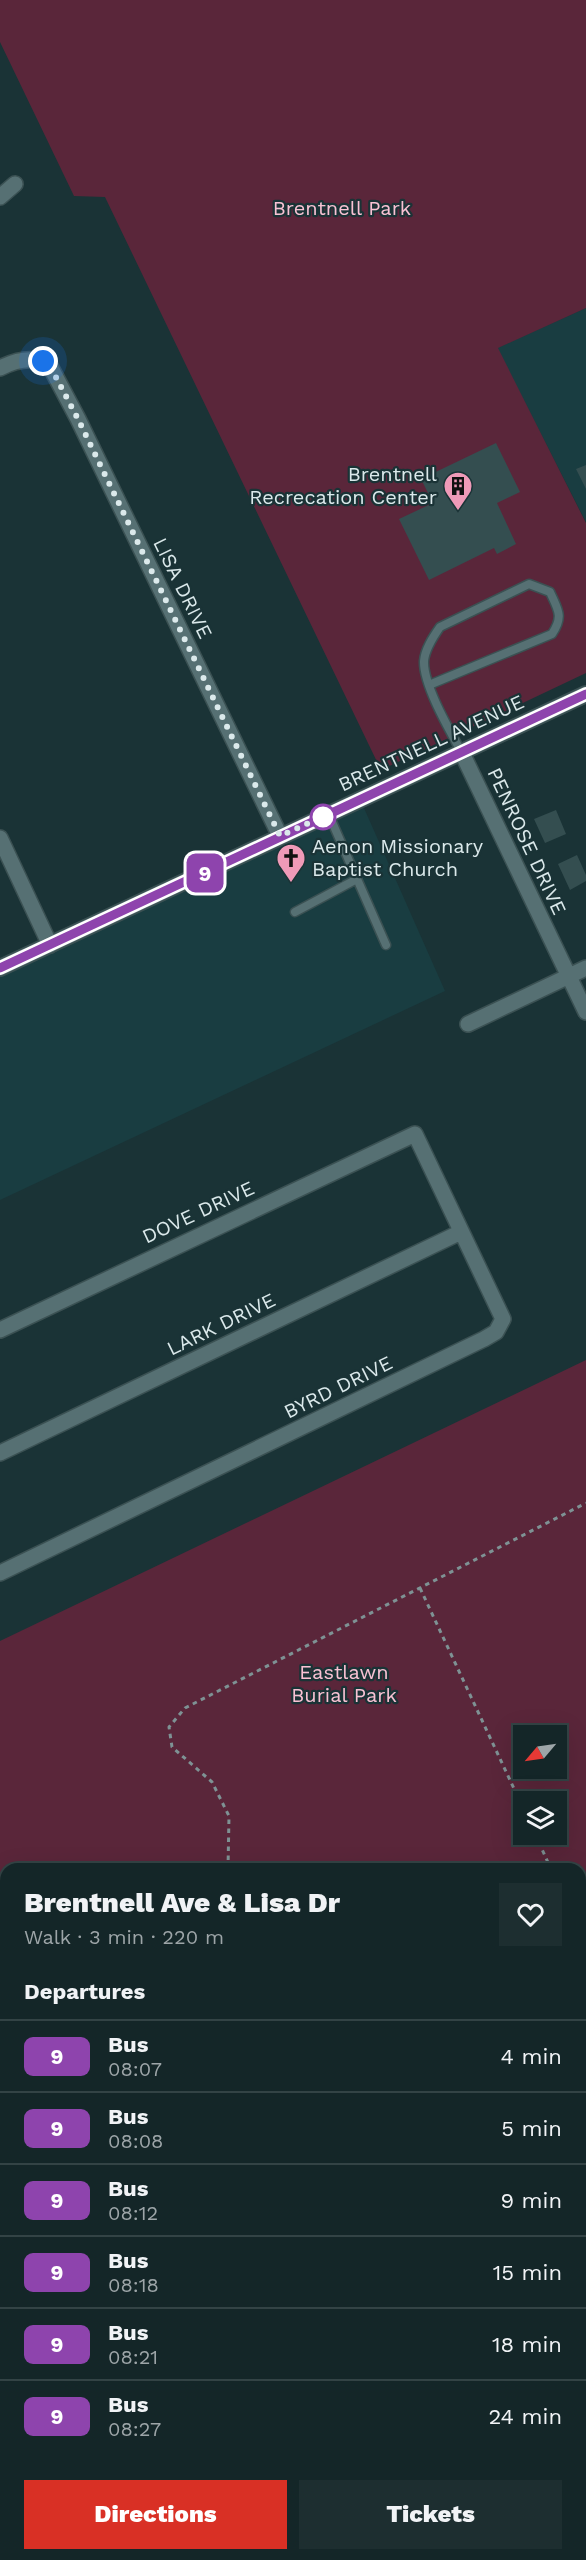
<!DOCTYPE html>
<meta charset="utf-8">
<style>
:root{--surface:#142628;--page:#1d2e30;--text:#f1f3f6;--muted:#9da5a8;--line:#334345;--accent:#d93025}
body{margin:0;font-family:"Work Sans",sans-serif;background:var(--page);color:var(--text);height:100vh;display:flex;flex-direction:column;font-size:22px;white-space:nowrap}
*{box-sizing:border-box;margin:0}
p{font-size:20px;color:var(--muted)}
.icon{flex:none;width:33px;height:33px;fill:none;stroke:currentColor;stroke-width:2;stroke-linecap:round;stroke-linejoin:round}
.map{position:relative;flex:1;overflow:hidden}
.panel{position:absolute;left:0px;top:1863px;width:586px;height:698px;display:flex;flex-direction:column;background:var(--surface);border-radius:18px 18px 0 0;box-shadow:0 6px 24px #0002,0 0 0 2px var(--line)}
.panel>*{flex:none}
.badge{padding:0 12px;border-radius:9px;font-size:21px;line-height:39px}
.needle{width:39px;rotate:241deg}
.controls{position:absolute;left:513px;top:1725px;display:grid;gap:12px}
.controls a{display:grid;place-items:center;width:54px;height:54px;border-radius:0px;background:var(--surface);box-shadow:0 6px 24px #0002,0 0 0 2px var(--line);font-size:30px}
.you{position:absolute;width:30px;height:30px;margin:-15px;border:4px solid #fff;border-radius:50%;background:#1a73e8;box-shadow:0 0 0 9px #1a73e833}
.map>.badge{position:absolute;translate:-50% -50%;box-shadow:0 0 0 3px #fff}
h2{padding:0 24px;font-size:22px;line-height:54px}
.round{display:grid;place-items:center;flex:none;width:63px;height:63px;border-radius:0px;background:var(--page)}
.head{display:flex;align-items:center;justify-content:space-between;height:102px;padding:0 24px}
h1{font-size:28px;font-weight:800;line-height:45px}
.primary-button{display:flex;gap:12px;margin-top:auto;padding:12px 24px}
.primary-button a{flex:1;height:69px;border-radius:0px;background:var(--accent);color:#fff;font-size:24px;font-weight:800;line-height:69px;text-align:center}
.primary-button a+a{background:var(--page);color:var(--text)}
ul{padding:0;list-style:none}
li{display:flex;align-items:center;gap:18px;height:72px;padding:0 24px;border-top:2px solid var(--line)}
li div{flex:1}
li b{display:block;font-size:22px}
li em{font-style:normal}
li .badge{min-width:66px;font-weight:700;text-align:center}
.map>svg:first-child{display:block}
.built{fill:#193d41}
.green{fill:#5a263a;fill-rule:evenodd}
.building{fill:#344e50}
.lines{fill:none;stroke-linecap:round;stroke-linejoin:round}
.service-casing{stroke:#3b5153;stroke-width:11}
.minor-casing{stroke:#3b5153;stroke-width:18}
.tertiary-casing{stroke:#3b5153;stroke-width:18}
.path{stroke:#7e9294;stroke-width:3;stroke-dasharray:4.5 4.5;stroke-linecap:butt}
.service{stroke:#567073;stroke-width:8}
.minor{stroke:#567073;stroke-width:15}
.tertiary{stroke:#567073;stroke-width:15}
.line-casing{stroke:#fff;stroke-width:14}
.line{stroke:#8e44ad;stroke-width:9}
.walk{stroke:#dbe9eb;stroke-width:6;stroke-dasharray:0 10.8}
.stop-dot{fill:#fff;stroke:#8e44ad;stroke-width:3}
.labels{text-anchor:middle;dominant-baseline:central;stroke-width:4.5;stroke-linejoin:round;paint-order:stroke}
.park-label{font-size:20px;fill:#f9c2d4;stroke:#1a3336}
.poi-label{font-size:20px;fill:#dbe9eb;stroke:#1a3336;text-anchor:end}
.street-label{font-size:20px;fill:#dbe9eb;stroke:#1a3336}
</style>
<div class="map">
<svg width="586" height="2560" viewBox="0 0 586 2560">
<rect width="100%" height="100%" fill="#1a3336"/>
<path class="built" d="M 586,308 L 586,522 L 497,348 Z
M 360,799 L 445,991 L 0,1200 L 0,967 Z
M 6,1963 L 6,2554 L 580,2554 L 581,2336 L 586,2348 L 586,2560 L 0,2560 L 0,1966 Z"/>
<path class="green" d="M 0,0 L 586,0 L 586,308 L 498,348 L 586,523 L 586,673 L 381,770 L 105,197 L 74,196 L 0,42 Z
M 586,1360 L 586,2007 L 581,2010 L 580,1869 L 6,1869 L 6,1886 L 0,1873 L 0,1641 ZM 524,1736 L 556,1736 L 556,1768 L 524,1768 ZM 524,1802 L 556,1802 L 556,1834 L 524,1834 Z
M 586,2059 L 586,2348 L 580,2336 L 580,2061 Z"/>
<path class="building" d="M 496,443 L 520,492 L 497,503 L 516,544 L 497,554 L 494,548 L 429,580 L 399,519 L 433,503 L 421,479 Z
M 586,465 L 586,489 L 576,469 Z
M 556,810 L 566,834 L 545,843 L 534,819 Z
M 577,855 L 586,875 L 586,881 L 570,890 L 558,864 Z
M 583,2410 L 586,2416 L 586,2560 L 384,2560 L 381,2554 L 580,2554 L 580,2411 Z"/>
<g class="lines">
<g class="service-casing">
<path id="service" d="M 429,685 L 552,634 C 564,616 558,610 550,592 L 529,584 L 440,627 C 433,637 425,649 424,661 C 423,685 450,731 462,753
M 329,815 L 386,945
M 295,912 L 357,879
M 0,2140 L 6,2137
M 580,2384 L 586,2385
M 0,2440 L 6,2451
M 353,2554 L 356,2560"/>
</g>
<g class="minor-casing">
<path id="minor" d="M 0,197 L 15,184
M 0,368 C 16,360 34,355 50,366 L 78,419 L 280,836
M 462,753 L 586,1012
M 0,838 L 50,945
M 468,1024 L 586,968
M 0,1330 L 415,1134 L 503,1319 L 496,1332 L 484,1339 L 0,1573
M 0,1453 L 461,1232"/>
</g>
<g class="tertiary-casing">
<path id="tertiary" d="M 0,968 L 586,694
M 0,1894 L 6,1907
M 580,2026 L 586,2023
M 0,2306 L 6,2303
M 307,2554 L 309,2560"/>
</g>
<path class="path" d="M 420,1588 L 524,1810
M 535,1834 L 551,1869
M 228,1869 L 229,1816 L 212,1782 L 172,1747 L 169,1727 L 185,1708 L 586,1503
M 580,1879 L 586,1876"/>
<use href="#service" class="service"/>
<use href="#minor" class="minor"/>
<use href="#tertiary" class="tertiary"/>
</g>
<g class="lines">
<g class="line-casing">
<path id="line" d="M 0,968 L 586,694"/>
</g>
<use href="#line" class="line"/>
<path class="walk" d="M 43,361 L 50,366 L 78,419 L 280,836 L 329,814 L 323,817"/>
</g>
<defs>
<g id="building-pin" transform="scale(1.5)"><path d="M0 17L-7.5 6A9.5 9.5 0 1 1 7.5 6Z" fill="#ef9ab8" stroke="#1a3336"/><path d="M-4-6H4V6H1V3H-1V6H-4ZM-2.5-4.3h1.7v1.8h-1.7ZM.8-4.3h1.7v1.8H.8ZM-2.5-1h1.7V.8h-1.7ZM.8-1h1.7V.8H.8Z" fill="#111"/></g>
<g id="church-pin" transform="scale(1.5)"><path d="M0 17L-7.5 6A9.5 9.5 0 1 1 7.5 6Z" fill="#ef9ab8" stroke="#1a3336"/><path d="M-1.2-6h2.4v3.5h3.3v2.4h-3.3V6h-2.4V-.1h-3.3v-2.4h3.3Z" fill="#111"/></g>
</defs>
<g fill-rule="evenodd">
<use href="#building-pin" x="458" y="486"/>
<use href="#church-pin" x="291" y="858"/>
</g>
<circle class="stop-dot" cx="323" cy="817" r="12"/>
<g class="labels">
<g class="park-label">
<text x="342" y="208">Brentnell Park</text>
<text x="344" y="1672">Eastlawn<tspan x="344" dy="23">Burial Park</tspan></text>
</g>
<g class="poi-label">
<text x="437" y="474">Brentnell<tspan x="437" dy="23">Recrecation Center</tspan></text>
<text x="312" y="846" text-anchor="start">Aenon Missionary<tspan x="312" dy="23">Baptist Church</tspan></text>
</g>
<g class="street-label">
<text transform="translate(183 588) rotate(64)">LISA DRIVE</text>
<text transform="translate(431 743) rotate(-25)">BRENTNELL AVENUE</text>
<text transform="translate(527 841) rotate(65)">PENROSE DRIVE</text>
<text transform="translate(198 1212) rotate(-25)">DOVE DRIVE</text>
<text transform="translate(221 1324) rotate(-26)">LARK DRIVE</text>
<text transform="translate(338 1387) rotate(-26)">BYRD DRIVE</text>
</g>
</g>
</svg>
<div class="controls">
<a><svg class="needle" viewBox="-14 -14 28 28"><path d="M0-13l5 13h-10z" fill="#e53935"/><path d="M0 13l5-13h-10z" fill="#9da5a8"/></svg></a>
<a><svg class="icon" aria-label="layers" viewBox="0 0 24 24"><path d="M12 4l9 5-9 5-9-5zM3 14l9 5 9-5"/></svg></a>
</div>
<div class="you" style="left:43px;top:361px"></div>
<b class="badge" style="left:205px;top:873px;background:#8e44ad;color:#fff">9</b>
<section class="panel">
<div class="head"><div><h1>Brentnell Ave &amp; Lisa Dr</h1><p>Walk · 3 min · 220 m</p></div><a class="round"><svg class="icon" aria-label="heart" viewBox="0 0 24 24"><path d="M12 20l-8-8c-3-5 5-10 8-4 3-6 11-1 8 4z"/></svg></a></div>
<h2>Departures</h2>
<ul>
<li><span class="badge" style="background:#8e44ad;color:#fff">9</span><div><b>Bus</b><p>08:07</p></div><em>4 min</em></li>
<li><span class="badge" style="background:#8e44ad;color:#fff">9</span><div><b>Bus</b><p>08:08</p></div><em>5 min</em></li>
<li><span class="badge" style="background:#8e44ad;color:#fff">9</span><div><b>Bus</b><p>08:12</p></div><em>9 min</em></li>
<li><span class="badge" style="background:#8e44ad;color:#fff">9</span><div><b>Bus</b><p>08:18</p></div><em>15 min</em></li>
<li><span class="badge" style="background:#8e44ad;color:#fff">9</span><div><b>Bus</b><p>08:21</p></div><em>18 min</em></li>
<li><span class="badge" style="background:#8e44ad;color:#fff">9</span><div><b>Bus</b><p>08:27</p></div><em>24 min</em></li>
</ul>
<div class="primary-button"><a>Directions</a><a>Tickets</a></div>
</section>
</div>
